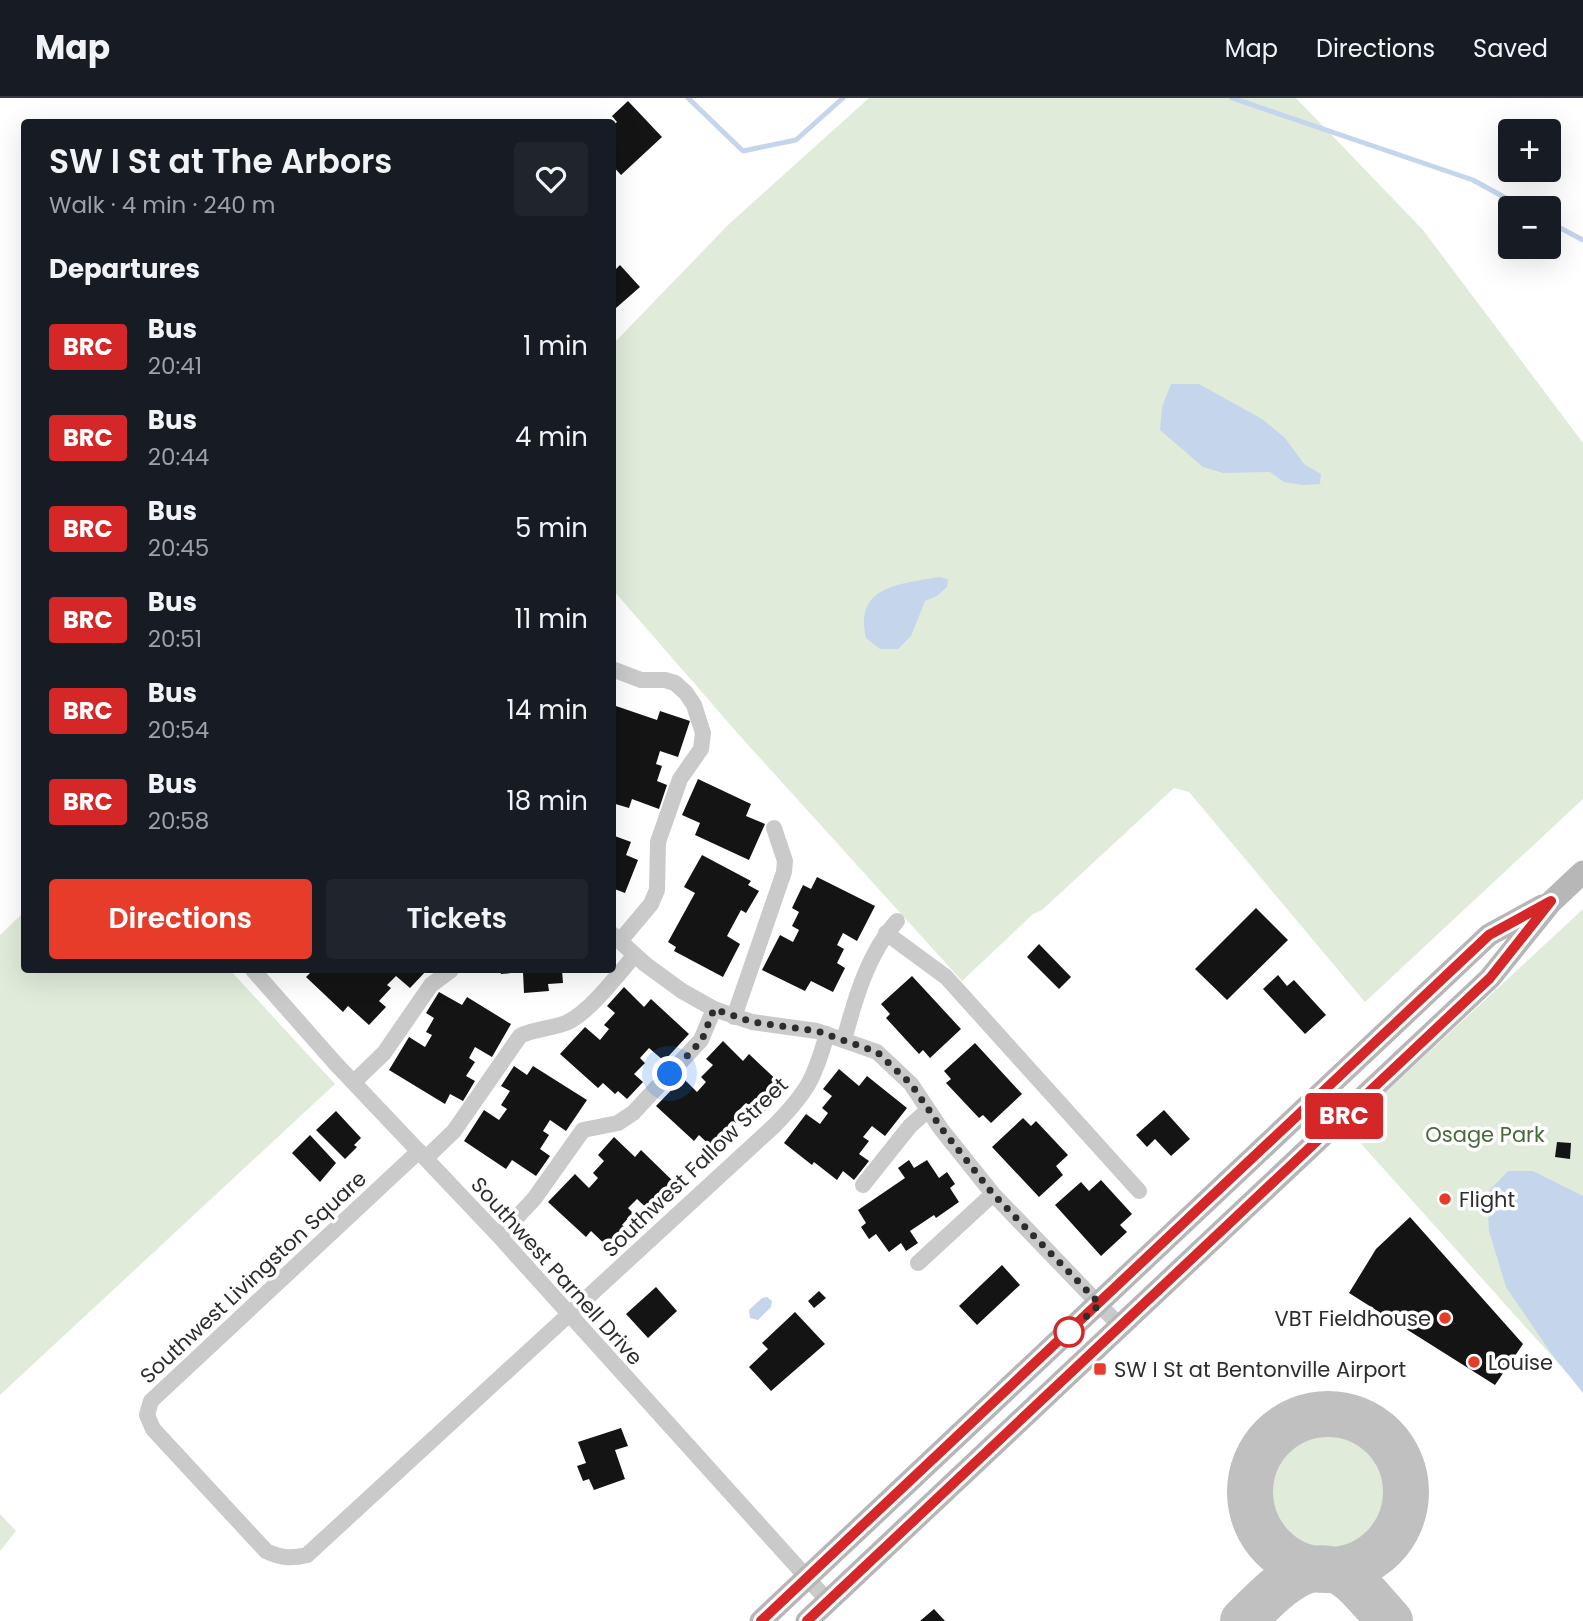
<!DOCTYPE html>
<meta charset="utf-8">
<style>
:root{--surface:#171b24;--page:#20242c;--text:#f1f3f6;--muted:#9ea1a6;--line:#363941;--accent:#e83c2b}
body{margin:0;font-family:Poppins,sans-serif;background:var(--page);color:var(--text);height:100vh;display:flex;flex-direction:column;font-size:26px;white-space:nowrap}
*{box-sizing:border-box;margin:0}
p{font-size:23px;color:var(--muted)}
.icon{flex:none;width:38px;height:38px;fill:none;stroke:currentColor;stroke-width:2;stroke-linecap:round;stroke-linejoin:round}
.map{position:relative;flex:1;overflow:hidden}
.details{position:absolute;left:21px;top:21px;width:595px;height:854px;display:flex;flex-direction:column;background:var(--surface);border-radius:7px;box-shadow:0 7px 28px #0002}
.details>*{flex:none}
.badge{padding:0 14px;border-radius:5px;font-size:24px;line-height:46px}
.fabs{position:absolute;left:1498px;top:21px;display:grid;gap:14px}
.fabs a{display:grid;place-items:center;width:63px;height:63px;border-radius:7px;background:var(--surface);box-shadow:0 7px 28px #0002;font-size:35px}
.you{position:absolute;width:35px;height:35px;margin:-18px;border:5px solid #fff;border-radius:50%;background:#1a73e8;box-shadow:0 0 0 10px #1a73e833}
.map>.badge{position:absolute;translate:-50% -50%;box-shadow:0 0 0 4px #fff}
h2{padding:0 28px;font-size:26px;line-height:63px}
.round{display:grid;place-items:center;flex:none;width:74px;height:74px;border-radius:7px;background:var(--page)}
.summary{display:flex;align-items:center;justify-content:space-between;height:119px;padding:0 28px}
h1{font-size:33px;font-weight:600;line-height:52px}
.button{display:flex;gap:14px;margin-top:auto;padding:14px 28px}
.button a{flex:1;height:80px;border-radius:7px;background:var(--accent);color:#fff;font-size:28px;font-weight:600;line-height:80px;text-align:center}
.button a+a{background:var(--page);color:var(--text)}
ul{padding:0;list-style:none}
li{display:flex;align-items:center;gap:21px;height:91px;padding:0 28px}
li div{flex:1}
li b{display:block;font-size:26px}
li em{font-style:normal}
li .badge{min-width:77px;font-weight:700;text-align:center}
header{display:flex;align-items:center;gap:42px;box-sizing:border-box;height:98px;padding:0 35px;background:var(--surface);border-bottom:2px solid var(--line)}
header strong{font-size:33px}
nav{display:flex;gap:38px;margin-inline-start:auto;font-size:24px}
.map>svg:first-child{display:block}
.green{fill:#e0ebda}
.water{fill:#c5d6ec}
.lines{fill:none;stroke-linecap:round;stroke-linejoin:round}
.stream{stroke:#c5d6ec;stroke-width:5}
.taxiway{stroke:#c0c0c0;stroke-width:46}
.building{fill:#141414}
.minor{stroke:#cacaca;stroke-width:16}
.secondary{stroke:#b7b7b7;stroke-width:23}
.line-casing{stroke:#fff;stroke-width:16}
.line{stroke:#d62728;stroke-width:10}
.walk{stroke:#2d2d2d;stroke-width:7;stroke-dasharray:0 12.6}
.poi-dot{fill:#e83c2b;stroke:#fff;stroke-width:2.5}
.stop-dot{fill:#fff;stroke:#d62728;stroke-width:3.5}
.labels{text-anchor:middle;dominant-baseline:central;stroke-width:7;stroke-linejoin:round;paint-order:stroke}
.park-label{font-size:21px;fill:#48693a;stroke:#fff}
.street-label{font-size:21px;fill:#2d2d2d;stroke:#fff}
.poi-label{font-size:21px;fill:#2d2d2d;stroke:#fff;text-anchor:start}
</style>
<header>
<strong>Map</strong>
<nav><a>Map</a><a>Directions</a><a>Saved</a></nav>
</header>
<div class="map">
<svg width="1583" height="1523" viewBox="0 0 1583 1523">
<rect width="100%" height="100%" fill="#fff"/>
<path class="green" d="M 869,0 L 1296,0 L 1423,132 L 1583,345 L 1583,701 L 1365,904 L 1189,694 L 1174,690 L 1042,812 L 1033,816 L 962,883 L 740,638 L 613,492 L 613,246 L 729,126 Z
M 1583,811 L 1583,1293 L 1347,1030 Z
M 24,814 L 24,872 L 230,872 L 335,986 L 0,1297 L 0,837 Z
M1264 1394a64 64 0 1 1 128 0a64 64 0 1 1-128 0Z
M 0,1416 L 16,1433 L 0,1453 Z"/>
<path class="water" d="M 1171,286 L 1199,286 L 1262,321 L 1285,340 L 1304,366 L 1321,376 L 1320,386 L 1303,387 L 1284,384 L 1270,374 L 1223,375 L 1203,369 L 1160,332 L 1162,309 Z
M 939,479 L 948,481 L 947,489 L 937,498 L 925,503 L 911,538 L 898,551 L 880,551 L 866,540 C 854,487 901,486 939,479 Z
M 1508,1073 L 1533,1073 L 1583,1098 L 1583,1295 L 1551,1255 L 1506,1189 L 1489,1133 L 1487,1095 Z
M 767,1199 L 772,1203 L 771,1209 L 758,1222 L 750,1220 L 749,1212 L 762,1200 Z"/>
<g class="lines">
<path class="stream" d="M 688,0 L 743,53 L 796,42 L 843,0
M 1232,0 L 1473,82 L 1524,110
M 1549,124 L 1583,142"/>
<path class="taxiway" d="M1250 1394a78 78 0 1 1 156 0a78 78 0 1 1-156 0Z
M 1243,1523 C 1271,1496 1311,1447 1353,1483 C 1366,1495 1378,1510 1390,1523"/>
</g>
<path class="building" d="M 628,3 L 662,39 L 621,77 L 612,67 L 612,28 L 617,24 L 612,18 Z
M 620,167 L 640,189 L 616,210 L 612,206 L 612,175 Z
M 613,607 L 657,622 L 660,613 L 690,623 L 678,659 L 660,653 L 656,666 L 662,668 L 657,683 L 667,687 L 659,711 L 632,701 L 629,710 L 612,705 L 612,662 L 616,652 L 612,651 L 615,634 L 612,633 Z
M 698,681 L 751,706 L 746,718 L 765,726 L 749,762 L 695,737 L 700,725 L 682,717 Z
M 612,737 L 631,744 L 626,757 L 638,762 L 625,795 L 612,790 Z
M 702,757 L 751,783 L 748,787 L 759,793 L 746,815 L 741,812 L 727,838 L 740,846 L 723,879 L 674,853 L 676,849 L 668,844 L 695,795 L 684,789 Z
M 817,779 L 875,808 L 857,843 L 843,835 L 837,847 L 844,851 L 837,865 L 845,870 L 833,894 L 811,883 L 805,893 L 762,872 L 780,837 L 793,844 L 799,832 L 792,828 L 799,814 L 792,810 L 803,787 L 811,791 Z
M 1256,810 L 1288,842 L 1227,902 L 1195,871 Z
M 1039,846 L 1071,879 L 1059,891 L 1027,859 Z
M 313,872 L 427,872 L 410,890 L 396,878 L 387,887 L 391,890 L 379,903 L 386,909 L 369,927 L 348,908 L 343,914 L 306,879 Z
M 500,872 L 562,872 L 563,885 L 548,886 L 549,893 L 524,895 L 523,874 L 501,876 Z
M 1278,877 L 1287,888 L 1294,882 L 1326,917 L 1305,936 L 1263,891 Z
M 912,878 L 961,931 L 930,960 L 923,952 L 919,956 L 886,920 L 890,916 L 881,906 Z
M 624,889 L 644,909 L 651,901 L 689,936 L 664,963 L 649,950 L 640,960 L 645,965 L 634,976 L 643,984 L 627,1001 L 618,993 L 615,996 L 603,985 L 598,990 L 560,956 L 585,929 L 600,942 L 609,931 L 604,927 L 615,915 L 607,908 Z
M 439,894 L 462,907 L 467,899 L 511,926 L 492,959 L 475,949 L 469,960 L 475,964 L 466,978 L 475,983 L 463,1003 L 450,996 L 445,1006 L 389,972 L 409,939 L 425,949 L 432,937 L 426,934 L 434,920 L 426,915 Z
M 723,943 L 743,963 L 749,956 L 786,991 L 760,1018 L 746,1005 L 737,1014 L 742,1019 L 730,1030 L 737,1037 L 719,1056 L 699,1037 L 694,1043 L 656,1008 L 683,980 L 697,994 L 706,984 L 701,979 L 713,967 L 706,961 Z
M 975,945 L 1022,996 L 991,1025 L 983,1017 L 979,1020 L 946,985 L 951,981 L 944,973 Z
M 514,968 L 527,977 L 533,968 L 587,1002 L 566,1033 L 550,1022 L 543,1033 L 549,1037 L 540,1051 L 550,1058 L 536,1078 L 512,1062 L 506,1071 L 464,1043 L 484,1012 L 499,1022 L 507,1011 L 501,1007 L 510,993 L 501,988 Z
M 839,971 L 859,988 L 867,978 L 907,1010 L 885,1038 L 872,1028 L 863,1039 L 869,1043 L 859,1056 L 869,1063 L 854,1082 L 843,1073 L 837,1082 L 814,1064 L 812,1067 L 784,1045 L 806,1016 L 820,1026 L 828,1015 L 822,1010 L 832,998 L 823,991 Z
M 1164,1012 L 1190,1041 L 1171,1058 L 1155,1041 L 1147,1049 L 1136,1037 Z
M 336,1013 L 361,1040 L 354,1047 L 357,1049 L 345,1061 L 316,1032 Z
M 1023,1020 L 1031,1028 L 1036,1023 L 1068,1057 L 1056,1068 L 1063,1077 L 1039,1099 L 992,1049 Z
M 310,1037 L 336,1065 L 320,1084 L 292,1055 Z
M 614,1039 L 635,1059 L 641,1052 L 677,1087 L 651,1114 L 637,1101 L 628,1110 L 633,1115 L 622,1127 L 629,1133 L 611,1152 L 591,1133 L 586,1139 L 548,1104 L 575,1076 L 589,1090 L 598,1080 L 593,1075 L 604,1063 L 598,1057 Z
M 1557,1044 L 1571,1045 L 1570,1061 L 1555,1059 Z
M 909,1062 L 914,1070 L 927,1062 L 939,1080 L 947,1074 L 955,1086 L 950,1090 L 959,1104 L 936,1120 L 934,1117 L 910,1133 L 918,1145 L 906,1153 L 901,1145 L 889,1154 L 876,1136 L 869,1141 L 861,1129 L 866,1125 L 858,1112 L 905,1080 L 898,1070 Z
M 1101,1082 L 1132,1116 L 1120,1127 L 1127,1134 L 1101,1158 L 1055,1107 L 1081,1084 L 1089,1093 Z
M 1410,1119 L 1523,1246 L 1495,1287 L 1349,1195 L 1376,1151 Z
M 1002,1167 L 1020,1187 L 977,1227 L 959,1208 Z
M 656,1189 L 677,1213 L 648,1240 L 626,1216 Z
M 819,1193 L 826,1200 L 814,1210 L 808,1203 Z
M 795,1214 L 825,1246 L 771,1293 L 749,1269 L 768,1251 L 762,1245 Z
M 621,1330 L 628,1348 L 615,1352 L 625,1381 L 594,1392 L 589,1381 L 583,1383 L 577,1368 L 586,1365 L 578,1344 Z
M 934,1511 L 945,1523 L 920,1523 Z"/>
<g class="lines">
<path class="minor" d="M 612,571 L 641,582 L 665,582 L 675,585 L 686,595 L 694,607 L 703,635 L 701,651 L 680,681 L 658,744 L 657,792 L 651,806 L 620,843
M 886,835 L 946,879 L 1139,1093
M 612,836 L 645,866 L 682,893 L 714,911 L 752,924 L 817,933 L 877,954 L 911,986 L 941,1031 L 993,1096 L 1120,1228
M 253,872 L 335,965 L 499,1138 L 828,1503
M 734,919 L 784,774 L 785,763 L 774,730
M 844,942 C 855,901 868,855 897,823
M 355,983 L 384,955 L 431,887 L 451,872
M 419,1053 L 151,1303 L 147,1317 L 153,1331 L 266,1453 C 281,1460 291,1461 307,1457 L 775,1027 C 808,993 814,981 827,936
M 426,1060 L 454,1033 L 520,938 C 535,930 553,931 568,924 C 592,912 617,877 635,857
M 863,1087 L 910,1028 L 928,1012
M 499,1138 L 534,1101 L 583,1032 L 618,1025 L 633,1015 L 701,942 L 714,911
M 918,1165 L 993,1096"/>
<path class="secondary" d="M 761,1523 L 1489,837 L 1542,808
M 807,1523 L 1490,880 L 1551,804 L 1583,774"/>
</g>
<g class="lines">
<g class="line-casing">
<path id="line" d="M 761,1523 L 1489,837 L 1551,803 L 1490,880 L 807,1523"/>
</g>
<use href="#line" class="line"/>
<path class="walk" d="M 670,976 L 702,942 L 714,911 L 752,924 L 817,933 L 877,954 L 911,986 L 942,1031 L 993,1096 L 1100,1206 L 1069,1234"/>
</g>
<g class="poi-dot">
<circle cx="1445" cy="1101" r="7"/>
<circle cx="1445" cy="1220" r="7"/>
<circle cx="1474" cy="1264" r="7"/>
<rect x="1093" y="1264" width="14" height="14" rx="3.5"/>
</g>
<circle class="stop-dot" cx="1069" cy="1234" r="14"/>
<g class="labels">
<g class="park-label">
<text x="1485" y="1036">Osage Park</text>
</g>
<g class="street-label">
<text transform="translate(695 1069) rotate(-44)">Southwest Fallow Street</text>
<text transform="translate(557 1173) rotate(48)">Southwest Parnell Drive</text>
<text transform="translate(253 1179) rotate(-43)">Southwest Livingston Square</text>
</g>
<g class="poi-label">
<text x="1459" y="1101">Flight</text>
<text x="1431" y="1220" text-anchor="end">VBT Fieldhouse</text>
<text x="1488" y="1264">Louise</text>
<text x="1114" y="1271">SW I St at Bentonville Airport</text>
</g>
</g>
</svg>
<div class="fabs">
<a>+</a>
<a>−</a>
</div>
<div class="you" style="left:670px;top:976px"></div>
<b class="badge" style="left:1344px;top:1018px;background:#d62728;color:#fff">BRC</b>
<section class="details">
<div class="summary"><div><h1>SW I St at The Arbors</h1><p>Walk · 4 min · 240 m</p></div><a class="round"><svg class="icon" aria-label="heart" viewBox="0 0 24 24"><path d="M12 20l-8-8c-3-5 5-10 8-4 3-6 11-1 8 4z"/></svg></a></div>
<h2>Departures</h2>
<ul>
<li><span class="badge" style="background:#d62728;color:#fff">BRC</span><div><b>Bus</b><p>20:41</p></div><em>1 min</em></li>
<li><span class="badge" style="background:#d62728;color:#fff">BRC</span><div><b>Bus</b><p>20:44</p></div><em>4 min</em></li>
<li><span class="badge" style="background:#d62728;color:#fff">BRC</span><div><b>Bus</b><p>20:45</p></div><em>5 min</em></li>
<li><span class="badge" style="background:#d62728;color:#fff">BRC</span><div><b>Bus</b><p>20:51</p></div><em>11 min</em></li>
<li><span class="badge" style="background:#d62728;color:#fff">BRC</span><div><b>Bus</b><p>20:54</p></div><em>14 min</em></li>
<li><span class="badge" style="background:#d62728;color:#fff">BRC</span><div><b>Bus</b><p>20:58</p></div><em>18 min</em></li>
</ul>
<div class="button"><a>Directions</a><a>Tickets</a></div>
</section>
</div>
